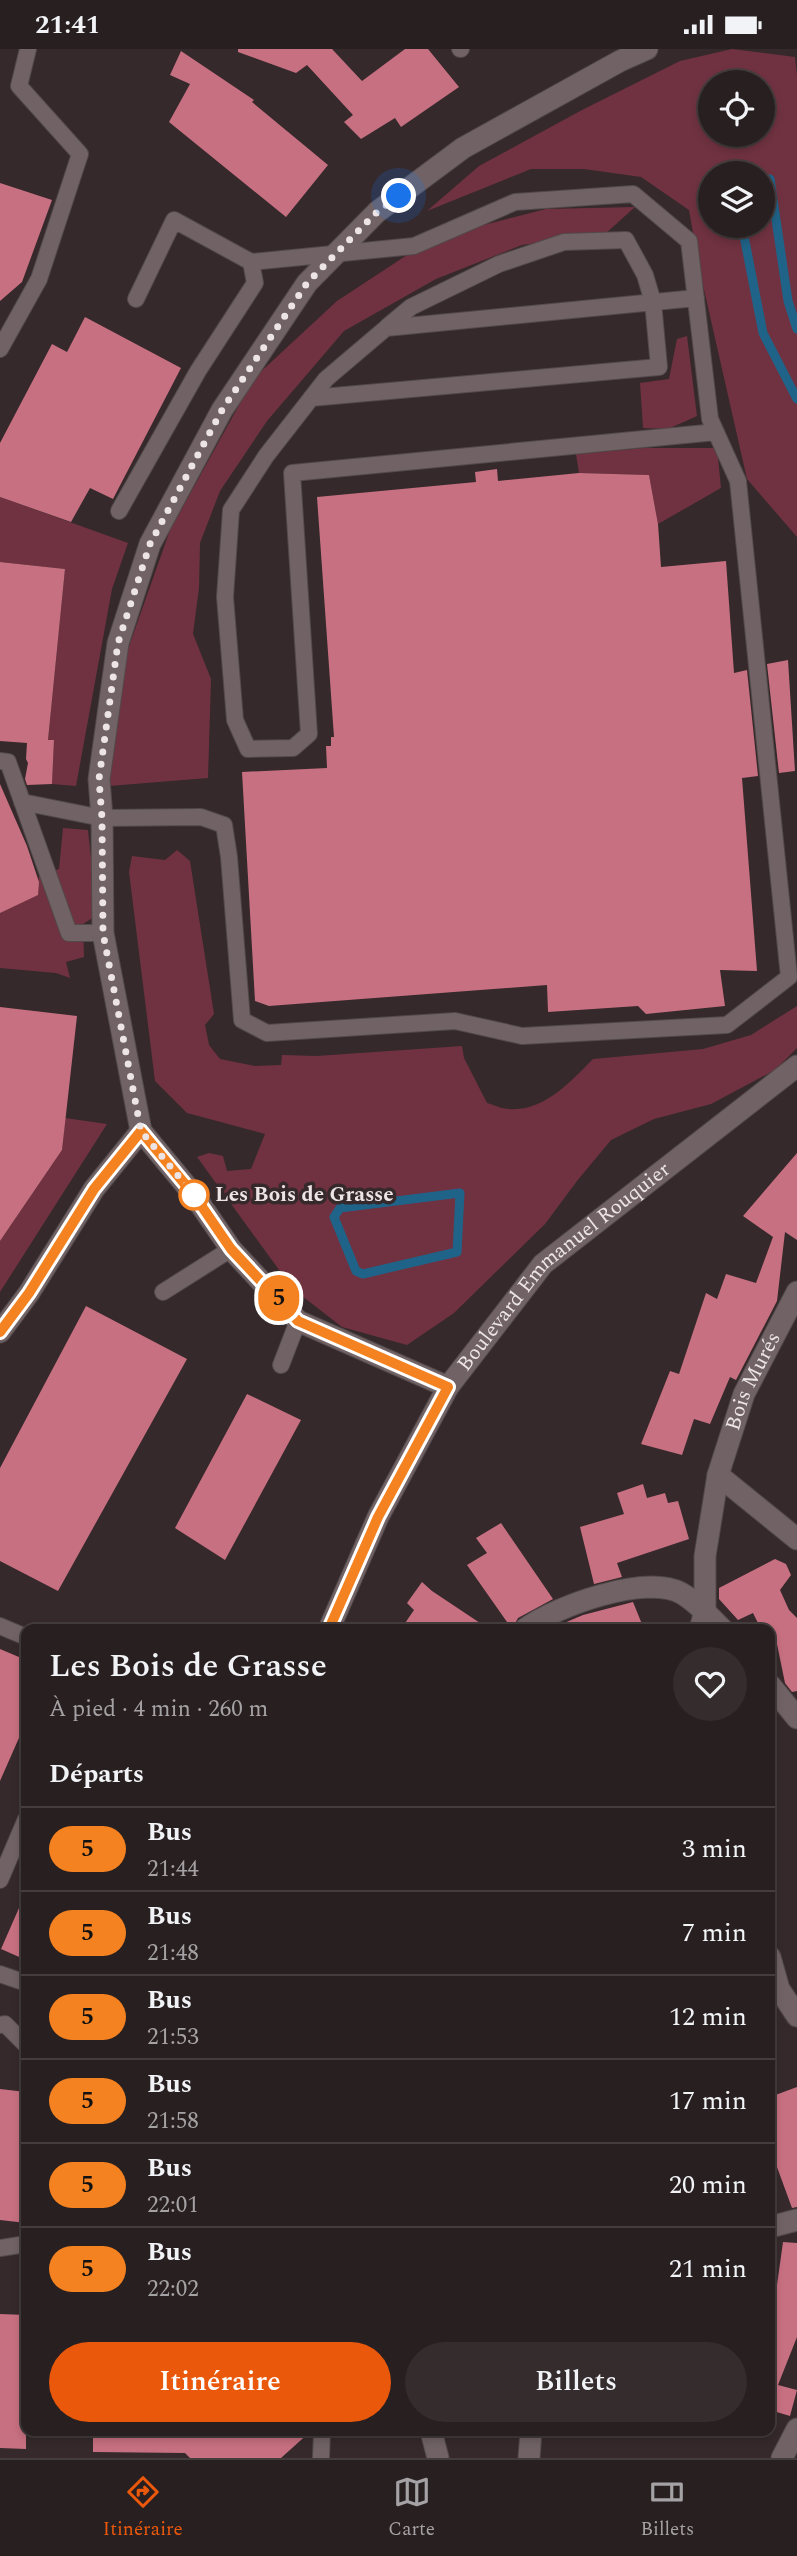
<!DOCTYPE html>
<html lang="fr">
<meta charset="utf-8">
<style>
:root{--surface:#281f20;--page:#342c2d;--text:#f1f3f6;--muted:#a5a2a5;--line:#443d3e;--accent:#ea580c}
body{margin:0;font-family:Spectral,serif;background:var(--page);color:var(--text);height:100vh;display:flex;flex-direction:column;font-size:26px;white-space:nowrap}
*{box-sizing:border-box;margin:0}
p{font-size:23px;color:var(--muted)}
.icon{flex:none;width:38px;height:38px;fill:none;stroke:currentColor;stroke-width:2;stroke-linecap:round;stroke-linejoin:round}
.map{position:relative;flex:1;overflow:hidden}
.side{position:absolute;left:21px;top:1575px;width:754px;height:812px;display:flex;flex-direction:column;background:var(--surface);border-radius:14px;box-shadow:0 4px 10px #0003,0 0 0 2px var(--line)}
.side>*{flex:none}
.badge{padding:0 14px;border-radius:23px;font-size:24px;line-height:46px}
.fabs{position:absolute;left:698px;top:21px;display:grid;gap:14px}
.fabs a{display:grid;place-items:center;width:77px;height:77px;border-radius:50%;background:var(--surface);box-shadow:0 4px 10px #0003,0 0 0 2px var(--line);font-size:35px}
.you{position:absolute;width:35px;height:35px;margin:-18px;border:5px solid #fff;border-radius:50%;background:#1a73e8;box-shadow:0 0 0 10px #1a73e833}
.map>.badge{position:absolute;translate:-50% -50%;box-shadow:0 0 0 4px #fff}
h2{padding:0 28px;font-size:26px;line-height:63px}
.round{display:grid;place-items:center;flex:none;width:74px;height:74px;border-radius:37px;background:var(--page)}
.head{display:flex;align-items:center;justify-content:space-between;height:119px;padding:0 28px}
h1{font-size:33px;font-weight:600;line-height:52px}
.primary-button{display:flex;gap:14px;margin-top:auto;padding:14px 28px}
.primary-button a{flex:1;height:80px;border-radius:42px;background:var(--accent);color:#fff;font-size:28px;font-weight:600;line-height:80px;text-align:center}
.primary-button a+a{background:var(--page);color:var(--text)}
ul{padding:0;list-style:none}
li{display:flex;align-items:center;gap:21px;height:84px;padding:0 28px;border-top:2px solid var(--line)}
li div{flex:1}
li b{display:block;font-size:26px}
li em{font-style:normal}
li .badge{min-width:77px;font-weight:700;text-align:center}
.status{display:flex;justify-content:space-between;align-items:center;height:49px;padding:0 35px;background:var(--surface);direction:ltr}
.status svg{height:19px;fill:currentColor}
.menu{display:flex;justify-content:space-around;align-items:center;height:98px;border-top:2px solid var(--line);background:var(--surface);font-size:19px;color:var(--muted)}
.menu a{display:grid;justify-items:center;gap:4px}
.menu .selected{color:var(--accent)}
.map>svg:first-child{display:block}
.green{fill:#703240;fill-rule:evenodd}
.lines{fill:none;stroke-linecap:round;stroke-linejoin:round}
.stream{stroke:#206388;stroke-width:9}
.building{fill:#c77081}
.lane-casing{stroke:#52494a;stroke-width:18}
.street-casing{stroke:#52494a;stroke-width:23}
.secondary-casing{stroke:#52494a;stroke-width:23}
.lane{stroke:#716365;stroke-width:16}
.street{stroke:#716365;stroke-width:21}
.secondary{stroke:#716365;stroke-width:21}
.line-casing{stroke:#fff;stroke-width:16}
.line{stroke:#f58220;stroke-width:10}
.walk{stroke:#ece4e5;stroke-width:7;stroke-dasharray:0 12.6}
.stop-dot{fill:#fff;stroke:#f58220;stroke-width:3.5}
.labels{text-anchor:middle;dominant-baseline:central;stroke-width:7;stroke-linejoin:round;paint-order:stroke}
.stop-label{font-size:21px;font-weight:bold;fill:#ece4e5;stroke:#35292b;text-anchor:start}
.street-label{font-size:21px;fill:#ece4e5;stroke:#35292b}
</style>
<div class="status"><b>21:41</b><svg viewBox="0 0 49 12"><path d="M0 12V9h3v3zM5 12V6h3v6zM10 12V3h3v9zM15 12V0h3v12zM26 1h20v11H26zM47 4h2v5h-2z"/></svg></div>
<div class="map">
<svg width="797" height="2409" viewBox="0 0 797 2409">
<rect width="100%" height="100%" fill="#35292b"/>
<path class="green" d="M 732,0 L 795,8 L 797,26 L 797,488 L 747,430 L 700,223 L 689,161 L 641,128 L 584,120 L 531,120 L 427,162 L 479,117 L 582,61 L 680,12 ZM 710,33 L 763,33 L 763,86 L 710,86 ZM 710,124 L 763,124 L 763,177 L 710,177 Z
M 635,158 L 605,185 L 522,196 L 436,230 L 344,282 L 267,372 L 220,442 L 200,494 L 199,539 L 193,585 L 211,630 L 208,729 L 109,737 L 128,600 L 170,481 L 254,329 L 337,252 L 433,189 L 546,160 Z
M 687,287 L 697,367 L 668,380 L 643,379 L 640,334 L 669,330 L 677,290 Z
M 644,399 L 717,399 L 721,439 L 658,475 L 649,426 L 579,424 L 576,405 Z
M 0,448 L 128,494 L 112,540 L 76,737 L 52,735 L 54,691 L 48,691 L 65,520 L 0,513 Z
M 63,779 L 88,781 L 97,866 L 83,875 L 84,908 L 66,913 L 70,929 L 56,924 L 0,919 L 0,863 L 37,846 L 39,827 L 59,820 Z
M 177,801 L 190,812 L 214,965 L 205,976 L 209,996 L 220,1010 L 255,1017 L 281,1016 L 282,1006 L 316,1007 L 462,997 L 464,1009 L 487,1054 C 494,1056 502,1060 509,1060 C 544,1063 571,1032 593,1010 L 703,1000 L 751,986 L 797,957 L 797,999 L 775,1021 L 711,1055 L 654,1070 L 611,1091 L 577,1132 L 545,1175 L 454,1264 L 407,1296 L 342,1278 L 293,1240 L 197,1108 L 209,1104 L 223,1107 L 227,1122 L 251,1120 L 265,1085 L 187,1064 L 155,1032 L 129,823 L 132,807 L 165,811 Z
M 65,1069 L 107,1075 L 0,1243 L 0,1192 L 62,1101 Z"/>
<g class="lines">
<path class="stream" d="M 763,131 L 770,130 L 788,252 L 797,280
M 742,177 L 763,284 L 797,350
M 460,1144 L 457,1203 L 363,1225 L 356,1222 L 334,1168 L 340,1159 Z"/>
</g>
<path class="building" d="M 238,0 L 332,0 L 362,32 L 405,0 L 428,0 L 459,38 L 401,78 L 395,69 L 361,90 L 344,73 L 353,66 L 307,16 L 296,24 L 238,3 Z
M 181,2 L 254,51 L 252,53 L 328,116 L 286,168 L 169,73 L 190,35 L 170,26 Z
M 0,134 L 52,151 L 22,233 L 0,252 Z
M 85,268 L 181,319 L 113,450 L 90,439 L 71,473 L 0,448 L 0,394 L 52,295 L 67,303 Z
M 497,420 L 498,432 L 579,424 L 649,426 L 658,475 L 661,518 L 726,512 L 734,624 L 747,621 L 758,727 L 742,729 L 757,922 L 720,921 L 725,957 L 646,965 L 638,957 L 548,963 L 547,936 L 269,957 L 255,952 L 242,723 L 327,719 L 326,697 L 331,697 L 331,688 L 334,688 L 317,448 L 476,433 L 475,423 Z
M 0,513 L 65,520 L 48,691 L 54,691 L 52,735 L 27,736 L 25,730 L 28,714 L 26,710 L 27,694 L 0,692 Z
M 788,611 L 795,722 L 779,724 L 767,615 Z
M 0,735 L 27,797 L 39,833 L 38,846 L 0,864 Z
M 0,958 L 77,967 L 62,1101 L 0,1192 Z
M 797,1104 L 797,1191 L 785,1183 L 777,1252 L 736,1331 L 730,1328 L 710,1375 L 694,1370 L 682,1406 L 641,1395 L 670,1322 L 679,1325 L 706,1244 L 717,1250 L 726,1225 L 756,1234 L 773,1188 L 743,1167 Z
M 86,1257 L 187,1310 L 58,1542 L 0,1512 L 0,1419 Z
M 247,1345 L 301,1371 L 225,1511 L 175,1479 Z
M 643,1435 L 647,1449 L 665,1444 L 668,1454 L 678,1452 L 689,1490 L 617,1514 L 622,1528 L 594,1535 L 580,1478 L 624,1465 L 617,1444 Z
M 501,1474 L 553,1550 L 518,1569 L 512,1580 L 467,1516 L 487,1504 L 476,1489 Z
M 775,1510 L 786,1515 L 791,1526 L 780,1541 L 789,1561 L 797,1569 L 797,1642 L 792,1643 L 785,1634 L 777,1595 L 770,1599 L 770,1580 L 761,1580 L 753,1564 L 738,1571 L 719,1550 L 719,1539 Z
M 422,1533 L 432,1542 L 489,1580 L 401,1580 L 414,1561 L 407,1554 Z
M 633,1553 L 644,1580 L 550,1580 L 583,1566 Z
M 0,1600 L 26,1611 L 26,1673 L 0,1732 Z
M 26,1843 L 26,1911 L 1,1900 Z
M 797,2038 L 797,2158 L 792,2159 L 770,2099 L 770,2048 Z
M 0,2040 L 26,2043 L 26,2174 L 0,2171 Z
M 783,2193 L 797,2194 L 797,2288 L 778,2336 L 797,2341 L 790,2367 L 770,2361 L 770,2234 L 777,2236 Z
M 0,2265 L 26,2266 L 26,2400 L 0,2399 Z
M 93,2382 L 311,2382 L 281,2409 L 190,2409 L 185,2404 L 93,2403 Z"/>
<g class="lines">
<g class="lane-casing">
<path id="lane" d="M 460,0 L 461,0
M 696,249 L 386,279 L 326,330 L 266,407 L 231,461 L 225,548 L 235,671 L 248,700 L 293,699 L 309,685 L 292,424 L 716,383
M 136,250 L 174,171 L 251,213
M 0,300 L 39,230 L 80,105 L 19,37 L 28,0
M 311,349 L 659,318 L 653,253 L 645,226 L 626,191 L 564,193 L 499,215 L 411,258 L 387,278
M 0,712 L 8,713 L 69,884 L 103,884
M 22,753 L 102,769 L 201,768 L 224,776 L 229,808 L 242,971 L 267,984 L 455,972 L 522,987 L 727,976 L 789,928 L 738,432 L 710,370 L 689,192 L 633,145 L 515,153 L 414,197 L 251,213 L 255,234 L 198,322 L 119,462
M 163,1243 L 231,1200
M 281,1316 L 298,1272
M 0,1577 L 26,1588
M 0,1831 L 26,1770
M 0,1925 L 26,1934
M 0,1976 L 5,1975 L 26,1996
M 0,2199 L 26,2195
M 321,2409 L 322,2382"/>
</g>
<g class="street-casing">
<g id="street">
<path d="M 0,1283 L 29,1244 L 94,1140 L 141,1082"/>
<path d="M 448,1338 L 298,1272 L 231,1200 L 194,1146 L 141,1082 L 103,884 L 102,769 L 99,730 L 118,594 L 150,495 L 222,361 L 307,234 L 377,163 L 463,99 L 620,12 L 647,0"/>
<path d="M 718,1426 L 797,1490"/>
<path d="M 525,1580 C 556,1557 645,1525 681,1544 C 697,1553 710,1568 722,1580"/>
<path id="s1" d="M 700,1580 L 705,1562 L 705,1507 L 718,1426 L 744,1345 L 797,1243"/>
<path d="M 770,1636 L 797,1669"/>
<path d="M 770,1908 L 779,1940 L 797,1967"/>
<path d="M 770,2178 L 797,2171"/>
<path d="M 529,2409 L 531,2382"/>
<path d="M 782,2409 L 797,2380"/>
</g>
</g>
<g class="secondary-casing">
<g id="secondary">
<path id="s2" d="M 329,1580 L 378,1468 L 448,1338 L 543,1215 L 797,1017"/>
<path d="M 431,2382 L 438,2409"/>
</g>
</g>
<use href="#lane" class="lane"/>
<use href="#street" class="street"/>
<use href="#secondary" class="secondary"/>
</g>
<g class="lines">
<g class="line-casing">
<path id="line" d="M 0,1283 L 29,1244 L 94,1140 L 141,1082 L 194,1146 L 231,1200 L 298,1272 L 448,1338 L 378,1468 L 329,1580"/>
</g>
<use href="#line" class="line"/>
<path class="walk" d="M 194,1146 L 141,1082 L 103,884 L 102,769 L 99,730 L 118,594 L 150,495 L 222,361 L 307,234 L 377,163 L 399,147"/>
</g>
<circle class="stop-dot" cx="194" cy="1146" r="14"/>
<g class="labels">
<g class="stop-label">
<text x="215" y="1146">Les Bois de Grasse</text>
</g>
<g class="street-label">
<text stroke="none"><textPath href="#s2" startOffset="438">Boulevard Emmanuel Rouquier</textPath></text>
<text stroke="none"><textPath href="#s1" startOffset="256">Bois Murés</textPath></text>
</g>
</g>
</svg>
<div class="fabs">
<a><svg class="icon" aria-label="locate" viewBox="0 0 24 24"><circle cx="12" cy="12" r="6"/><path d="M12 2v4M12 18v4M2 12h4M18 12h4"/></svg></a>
<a><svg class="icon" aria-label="layers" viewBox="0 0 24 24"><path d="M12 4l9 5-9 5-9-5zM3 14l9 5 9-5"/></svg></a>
</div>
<div class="you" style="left:399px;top:147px"></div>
<b class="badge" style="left:279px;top:1249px;background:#f58220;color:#111">5</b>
<section class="side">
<div class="head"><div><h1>Les Bois de Grasse</h1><p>À pied · 4 min · 260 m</p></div><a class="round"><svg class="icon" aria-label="heart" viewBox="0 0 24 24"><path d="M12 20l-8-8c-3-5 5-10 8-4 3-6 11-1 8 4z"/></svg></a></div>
<h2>Départs</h2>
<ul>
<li><span class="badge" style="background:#f58220;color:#111">5</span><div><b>Bus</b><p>21:44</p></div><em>3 min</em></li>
<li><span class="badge" style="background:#f58220;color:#111">5</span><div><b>Bus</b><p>21:48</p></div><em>7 min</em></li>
<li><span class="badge" style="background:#f58220;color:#111">5</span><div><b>Bus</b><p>21:53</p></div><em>12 min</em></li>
<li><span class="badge" style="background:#f58220;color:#111">5</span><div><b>Bus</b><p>21:58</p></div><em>17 min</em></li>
<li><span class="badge" style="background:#f58220;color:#111">5</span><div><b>Bus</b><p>22:01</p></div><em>20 min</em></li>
<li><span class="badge" style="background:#f58220;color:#111">5</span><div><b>Bus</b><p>22:02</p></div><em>21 min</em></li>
</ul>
<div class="primary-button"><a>Itinéraire</a><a>Billets</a></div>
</section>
</div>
<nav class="menu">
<a class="selected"><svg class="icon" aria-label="directions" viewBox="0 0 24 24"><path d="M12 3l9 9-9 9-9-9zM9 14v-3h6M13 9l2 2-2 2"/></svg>Itinéraire</a>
<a><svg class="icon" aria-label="map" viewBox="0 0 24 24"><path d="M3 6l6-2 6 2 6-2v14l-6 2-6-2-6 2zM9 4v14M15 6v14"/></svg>Carte</a>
<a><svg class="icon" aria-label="tickets" viewBox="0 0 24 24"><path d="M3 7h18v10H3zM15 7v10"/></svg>Billets</a>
</nav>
